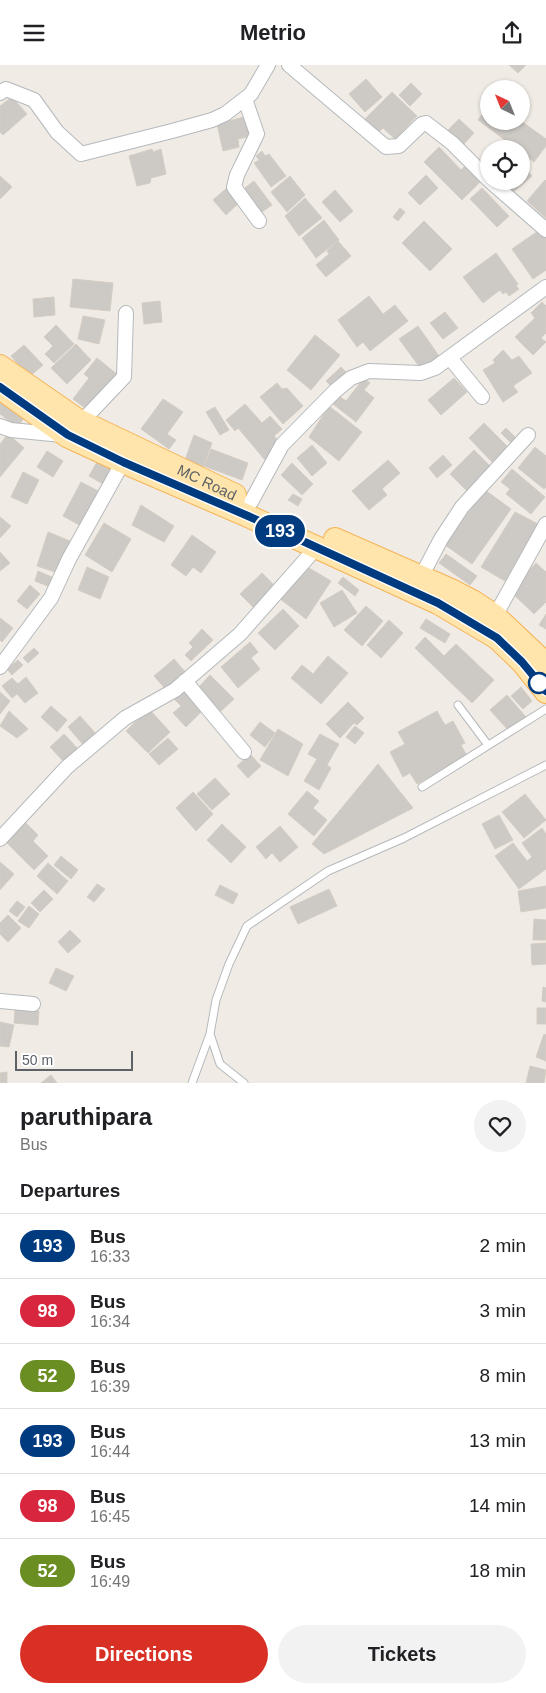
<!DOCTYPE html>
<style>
:root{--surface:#fff;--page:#f2f2f2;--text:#202124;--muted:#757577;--line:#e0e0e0;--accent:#d93025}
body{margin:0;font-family:Helvetica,sans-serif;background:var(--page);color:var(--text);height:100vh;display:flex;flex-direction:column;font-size:19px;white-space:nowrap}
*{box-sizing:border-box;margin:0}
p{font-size:16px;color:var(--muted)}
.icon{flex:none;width:28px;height:28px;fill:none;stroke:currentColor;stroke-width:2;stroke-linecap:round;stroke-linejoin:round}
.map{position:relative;height:1018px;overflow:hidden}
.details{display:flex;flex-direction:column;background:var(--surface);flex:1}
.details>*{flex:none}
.badge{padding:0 10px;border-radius:16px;font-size:18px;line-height:32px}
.needle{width:32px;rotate:317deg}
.controls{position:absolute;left:480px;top:15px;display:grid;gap:10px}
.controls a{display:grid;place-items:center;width:50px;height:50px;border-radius:50%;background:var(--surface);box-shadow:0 1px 4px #0004;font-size:25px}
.scale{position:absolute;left:15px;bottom:12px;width:118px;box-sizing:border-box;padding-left:5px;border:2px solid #5d6266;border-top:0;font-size:14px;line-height:18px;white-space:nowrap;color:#5d6266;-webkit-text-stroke:4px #fff;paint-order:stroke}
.map>.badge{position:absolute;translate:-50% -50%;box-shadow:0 0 0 2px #fff}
h2{padding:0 20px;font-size:19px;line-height:45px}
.round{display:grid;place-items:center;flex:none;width:52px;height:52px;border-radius:26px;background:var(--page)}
.summary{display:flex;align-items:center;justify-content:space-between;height:85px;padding:0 20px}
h1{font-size:24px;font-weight:700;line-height:38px}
.primary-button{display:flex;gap:10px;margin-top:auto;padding:10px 20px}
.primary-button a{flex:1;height:58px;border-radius:30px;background:var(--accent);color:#fff;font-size:20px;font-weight:700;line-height:58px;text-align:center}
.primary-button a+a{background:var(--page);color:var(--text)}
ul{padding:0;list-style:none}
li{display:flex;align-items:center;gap:15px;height:65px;padding:0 20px;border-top:1px solid var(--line)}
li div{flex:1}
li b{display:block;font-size:19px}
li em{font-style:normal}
li .badge{min-width:55px;font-weight:700;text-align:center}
header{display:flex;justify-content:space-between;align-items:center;height:65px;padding:0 20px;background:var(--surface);font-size:22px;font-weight:700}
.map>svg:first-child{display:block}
.building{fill:#cdc9c4;stroke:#d5cdc3}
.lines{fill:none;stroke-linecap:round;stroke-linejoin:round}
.lane-casing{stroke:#b5b9bc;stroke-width:9}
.street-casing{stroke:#b5b9bc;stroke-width:16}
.primary-casing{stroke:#f6b358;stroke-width:24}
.lane{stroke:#fff;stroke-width:7}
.street{stroke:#fff;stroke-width:14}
.primary{stroke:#ffe5ab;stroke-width:22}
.line-casing{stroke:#fff;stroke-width:11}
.line{stroke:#003b80;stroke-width:8}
.stop-dot{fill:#fff;stroke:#003b80;stroke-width:2.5}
.labels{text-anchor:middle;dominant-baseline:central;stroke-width:4;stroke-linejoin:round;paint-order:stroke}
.street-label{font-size:15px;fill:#5d6266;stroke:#fff}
</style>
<header><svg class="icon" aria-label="menu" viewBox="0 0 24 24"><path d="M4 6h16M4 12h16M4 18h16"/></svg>Metrio<svg class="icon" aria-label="share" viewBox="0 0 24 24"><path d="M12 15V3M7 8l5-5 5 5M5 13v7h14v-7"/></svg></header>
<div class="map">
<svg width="546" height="1018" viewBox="0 0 546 1018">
<rect width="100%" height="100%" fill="#f0ece5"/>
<path class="building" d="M 509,0 L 526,0 L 518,8 Z
M 366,14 L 382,32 L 365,47 L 349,29 Z
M 411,18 L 422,29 L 410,41 L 399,30 Z
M 392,27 L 417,51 L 395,74 L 383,63 L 379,67 L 365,54 Z
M 12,32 L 27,49 L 3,70 L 0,67 L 0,41 Z
M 489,40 L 489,56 L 521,56 L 546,74 L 546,81 L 534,97 L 521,87 L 521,84 L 517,84 L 478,55 Z
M 248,51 L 252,71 L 238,74 L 239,82 L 223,86 L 217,59 Z
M 459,54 L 474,68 L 461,82 L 446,67 Z
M 439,82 L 461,105 L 465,101 L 481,116 L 462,135 L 424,97 Z
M 152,84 L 153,87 L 161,84 L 166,109 L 151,113 L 150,118 L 137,121 L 129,91 Z
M 262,86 L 265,91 L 269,89 L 286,111 L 271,122 L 254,98 L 259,95 L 256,91 Z
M 521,99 L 532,111 L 511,129 L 499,116 L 521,116 Z
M 426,110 L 438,123 L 420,140 L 408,128 Z
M 0,111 L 12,122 L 0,134 Z
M 290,111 L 305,130 L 287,147 L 271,127 Z
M 545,115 L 546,116 L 546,153 L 527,136 Z
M 254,116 L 272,140 L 259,149 L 241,126 Z
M 228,122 L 241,136 L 226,150 L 213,135 Z
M 482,123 L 509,151 L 497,162 L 470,134 Z
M 335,125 L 353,146 L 340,157 L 322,137 Z
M 305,133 L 322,153 L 299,171 L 285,151 Z
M 400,143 L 405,147 L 398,156 L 393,152 Z
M 324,155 L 339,175 L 316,193 L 302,173 Z
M 424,156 L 452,184 L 430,206 L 402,178 Z
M 541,164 L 546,171 L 546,205 L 533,214 L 512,184 Z
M 338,176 L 351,191 L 326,212 L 316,200 L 329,189 L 327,186 Z
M 496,188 L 518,219 L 516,221 L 519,224 L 509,231 L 506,227 L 503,229 L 500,225 L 483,238 L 463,212 Z
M 73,214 L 113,218 L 110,246 L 70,242 Z
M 369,231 L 383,249 L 395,240 L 408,256 L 370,286 L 363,277 L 357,282 L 338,255 Z
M 54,232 L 55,250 L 34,252 L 33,234 Z
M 160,236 L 162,257 L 144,259 L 142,238 Z
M 542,237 L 546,241 L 546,268 L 541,273 L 546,277 L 533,290 L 515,272 L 535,253 L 531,248 Z
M 445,247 L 458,263 L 443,274 L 430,258 Z
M 83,251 L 105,255 L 99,279 L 78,274 Z
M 56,260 L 74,279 L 54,298 L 45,289 L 53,281 L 44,272 Z
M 418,261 L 439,291 L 421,304 L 399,274 Z
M 315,270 L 340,290 L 311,325 L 287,305 Z
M 76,279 L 91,295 L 67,319 L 51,303 Z
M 24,280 L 43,300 L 29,312 L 11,291 Z
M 503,285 L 512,295 L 519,291 L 532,308 L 513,321 L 518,327 L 503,337 L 483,305 L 495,298 L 493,295 Z
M 97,293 L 118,310 L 89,346 L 73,334 L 89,313 L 84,309 Z
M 341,302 L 346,307 L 331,321 L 326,316 Z
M 364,313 L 370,318 L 364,325 L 374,333 L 356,357 L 333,339 L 339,331 L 346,336 Z
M 454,313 L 467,327 L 441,350 L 428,335 Z
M 277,318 L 282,324 L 287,323 L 303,341 L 283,359 L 260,332 Z
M 0,331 L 25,352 L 17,362 L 0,349 Z
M 163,334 L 183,347 L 167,369 L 176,375 L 169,384 L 141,364 Z
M 245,339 L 262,358 L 270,351 L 282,364 L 274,371 L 282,380 L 265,395 L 238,363 L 235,366 L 226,355 Z
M 329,341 L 362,367 L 339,396 L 309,372 Z
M 215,342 L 229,365 L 220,370 L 206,347 Z
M 484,358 L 508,382 L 492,397 L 469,373 Z
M 506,363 L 520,377 L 515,382 L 501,368 Z
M 8,369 L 24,383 L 0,412 L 0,379 Z
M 194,370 L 212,378 L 203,402 L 185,395 Z
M 312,380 L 327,398 L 312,411 L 297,393 Z
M 535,382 L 546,391 L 546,422 L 544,424 L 518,403 Z
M 211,384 L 248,398 L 242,415 L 204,401 Z
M 474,385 L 492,403 L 468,427 L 450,409 Z
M 47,386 L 63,396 L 53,412 L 37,402 Z
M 443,390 L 452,400 L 437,413 L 429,403 Z
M 388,395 L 400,408 L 382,424 L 387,430 L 369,445 L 352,426 Z
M 97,397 L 113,406 L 105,420 L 89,411 Z
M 292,398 L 313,419 L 302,430 L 281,410 Z
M 512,404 L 545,432 L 531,449 L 506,429 L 510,424 L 501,417 Z
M 23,407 L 39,415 L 27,439 L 11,432 Z
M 81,417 L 100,427 L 81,461 L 63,451 Z
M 485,425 L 511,444 L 472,499 L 445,480 Z
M 293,429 L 302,434 L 298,441 L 288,435 Z
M 141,440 L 174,461 L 164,477 L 132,460 Z
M 515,447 L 538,459 L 505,516 L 481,502 Z
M 0,452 L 11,461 L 0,473 Z
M 104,458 L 131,474 L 112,507 L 85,490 Z
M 48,467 L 70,476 L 58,508 L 37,501 Z
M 192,470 L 216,487 L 201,508 L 193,502 L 186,511 L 171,500 Z
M 0,487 L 10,498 L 0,506 Z
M 446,489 L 477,511 L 470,520 L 439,498 Z
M 536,498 L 546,507 L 546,537 L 534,549 L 510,526 Z
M 304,500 L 331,516 L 306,554 L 279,533 Z
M 87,502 L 109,512 L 100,534 L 78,525 Z
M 38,506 L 54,513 L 50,522 L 35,516 Z
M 262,508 L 277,523 L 255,544 L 240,529 Z
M 343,512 L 359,525 L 355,531 L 338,518 Z
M 30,520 L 40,529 L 27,544 L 17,536 Z
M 342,525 L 357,548 L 334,562 L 320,538 Z
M 366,541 L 383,556 L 362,581 L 344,565 Z
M 283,544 L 299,561 L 275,585 L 258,568 Z
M 546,549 L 546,564 L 539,560 Z
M 0,553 L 13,563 L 2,577 L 0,575 Z
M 426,554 L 450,569 L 445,578 L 420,563 Z
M 389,555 L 403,568 L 381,593 L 367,580 Z
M 202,564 L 213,575 L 191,596 L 185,590 L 193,582 L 189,578 Z
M 425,572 L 444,591 L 456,579 L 494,615 L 472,638 L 415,583 Z
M 250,577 L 258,587 L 251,593 L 260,604 L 238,623 L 221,602 Z
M 34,583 L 39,588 L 28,598 L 23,593 Z
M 328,591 L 348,608 L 321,639 L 291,613 L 302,600 L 313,609 Z
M 174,594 L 187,609 L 167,626 L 154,611 Z
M 18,595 L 23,600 L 12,610 L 7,604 Z
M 210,610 L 234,634 L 219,648 L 198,623 Z
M 26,612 L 38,628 L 25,638 L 17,629 L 12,633 L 2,621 L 12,613 L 18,619 Z
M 521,622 L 532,636 L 523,644 L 511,631 Z
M 184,623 L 204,644 L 186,662 L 173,648 L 181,641 L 173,633 Z
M 0,627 L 10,636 L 0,649 Z
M 507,630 L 526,652 L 509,666 L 490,645 Z
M 348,637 L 364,653 L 357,660 L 354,658 L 340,673 L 326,659 Z
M 51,641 L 67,655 L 57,667 L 41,652 Z
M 149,644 L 170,667 L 148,688 L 126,666 Z
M 9,646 L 28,664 L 17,673 L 0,661 Z
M 437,646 L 445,660 L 453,656 L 465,678 L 461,680 L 467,691 L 417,719 L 410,708 L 403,712 L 390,687 L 405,679 L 398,667 Z
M 80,651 L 98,671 L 85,682 L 68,662 Z
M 260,657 L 275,668 L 265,682 L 250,670 Z
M 355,661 L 364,668 L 355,679 L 346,672 Z
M 278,664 L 303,679 L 288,711 L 260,695 Z
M 64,669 L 79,685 L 65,698 L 50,682 Z
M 320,669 L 339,679 L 327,700 L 331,703 L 319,725 L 304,716 L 317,694 L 308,689 Z
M 168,673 L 178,684 L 159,700 L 149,689 Z
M 250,689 L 261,701 L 248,713 L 237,701 Z
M 378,699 L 413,743 L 324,789 L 312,779 Z
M 215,713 L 230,729 L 212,745 L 197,729 Z
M 307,726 L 319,736 L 313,743 L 327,755 L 314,771 L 288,749 Z
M 193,727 L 213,749 L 196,766 L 176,743 Z
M 525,729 L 546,755 L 524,773 L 502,747 Z
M 499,750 L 513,775 L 495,784 L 482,759 Z
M 26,758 L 38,770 L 33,776 L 48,791 L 34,805 L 6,777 Z
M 222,759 L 246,782 L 231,798 L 207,775 Z
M 280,761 L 298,782 L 280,797 L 272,788 L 266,794 L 256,782 Z
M 542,763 L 546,769 L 546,804 L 519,824 L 495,791 L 513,778 L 527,796 L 532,792 L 522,778 Z
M 61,791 L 78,805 L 71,814 L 54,800 Z
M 0,797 L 14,809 L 0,825 Z
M 48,798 L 68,816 L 57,829 L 37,811 Z
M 97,819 L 105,824 L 94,837 L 87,832 Z
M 220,820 L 238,829 L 233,839 L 215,830 Z
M 546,821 L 546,843 L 521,847 L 518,826 Z
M 329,824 L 337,841 L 298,859 L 290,842 Z
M 44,825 L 53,834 L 40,847 L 31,838 Z
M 17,836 L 25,842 L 17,852 L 9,846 Z
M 29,841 L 39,849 L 29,863 L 18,856 Z
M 8,850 L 21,863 L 8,877 L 0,869 L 0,858 Z
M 534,854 L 546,855 L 546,875 L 533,875 Z
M 70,865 L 81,876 L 68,888 L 58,877 Z
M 546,878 L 546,899 L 532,900 L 531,879 Z
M 56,903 L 74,911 L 66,926 L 49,918 Z
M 543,922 L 546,923 L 546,937 L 542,936 Z
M 537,943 L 546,943 L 546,959 L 537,959 Z
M 15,944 L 39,946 L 38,960 L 14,958 Z
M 0,957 L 14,960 L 9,982 L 0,981 Z
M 544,969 L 546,970 L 546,996 L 536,992 Z
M 530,1001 L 546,1005 L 544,1018 L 526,1018 Z
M 7,1007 L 7,1018 L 0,1018 L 0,1008 Z
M 51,1010 L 57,1018 L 41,1018 Z"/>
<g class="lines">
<g class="lane-casing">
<path id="lane" d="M 458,640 L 488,680
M 422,722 L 546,644
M 192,1018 L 210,969
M 244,1018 L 220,999 L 210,969 L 216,935 L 229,899 L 247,861 L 328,806 L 404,773 L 546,700"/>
</g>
<g class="street-casing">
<path id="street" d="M 289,0 L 386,82 L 399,81 L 422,59 L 426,58 L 452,78 L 489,115
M 0,28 L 6,24 L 34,35 L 57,67 L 81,89 L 172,66 L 212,55 L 225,49 L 251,29 L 268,0
M 245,34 L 257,69 L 237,110 L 234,122 L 259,156
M 490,116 L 546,165
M 450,293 L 482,332
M 78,355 L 87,351 L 124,312 L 126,248
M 0,361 L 11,365 L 62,370
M 251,437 L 282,380 L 335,326 L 351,313 L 369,306 L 421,308 L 435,303 L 546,222
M 421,512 L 441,474 L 462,442 L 528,370
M 495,551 L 546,459
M 0,602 L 51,533 L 69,494 L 123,397
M 185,616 L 244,687
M 0,774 L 67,702 L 125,653 L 175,625 L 240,569 L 316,483
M 0,936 L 33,939"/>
</g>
<g class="primary-casing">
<g id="primary">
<path id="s1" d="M 0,301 L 78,355 L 235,430"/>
<path d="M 0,323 L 67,371 L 123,397 L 248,451 L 438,538 L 497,573 L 522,597 L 546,627"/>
<path d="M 335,474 L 451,525 L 474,537 L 495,551 L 546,599"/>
</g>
</g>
<use href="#lane" class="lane"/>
<use href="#street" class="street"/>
<use href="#primary" class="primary"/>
</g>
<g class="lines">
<g class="line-casing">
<path id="line" d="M 0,322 L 68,370 L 123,397 L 248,451 L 438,538 L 497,573 L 522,597 L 546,626"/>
</g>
<use href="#line" class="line"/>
</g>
<circle class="stop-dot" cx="539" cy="618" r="10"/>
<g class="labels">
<g class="street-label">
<text stroke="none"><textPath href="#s1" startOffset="238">MC Road</textPath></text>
</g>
</g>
</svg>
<div class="controls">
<a><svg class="needle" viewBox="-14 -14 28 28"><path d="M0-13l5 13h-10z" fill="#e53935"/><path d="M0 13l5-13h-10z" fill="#757577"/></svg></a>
<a><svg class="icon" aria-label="locate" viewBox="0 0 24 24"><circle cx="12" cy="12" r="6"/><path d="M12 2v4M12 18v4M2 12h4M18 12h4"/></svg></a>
</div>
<div class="scale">50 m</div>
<b class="badge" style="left:280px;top:466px;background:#003b80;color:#fff">193</b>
</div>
<section class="details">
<div class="summary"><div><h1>paruthipara</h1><p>Bus</p></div><a class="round"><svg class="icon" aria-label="heart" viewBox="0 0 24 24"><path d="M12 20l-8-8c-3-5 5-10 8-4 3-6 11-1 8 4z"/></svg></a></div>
<h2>Departures</h2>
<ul>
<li><span class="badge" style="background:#003b80;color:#fff">193</span><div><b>Bus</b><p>16:33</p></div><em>2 min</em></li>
<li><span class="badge" style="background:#d7263d;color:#fff">98</span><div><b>Bus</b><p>16:34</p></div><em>3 min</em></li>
<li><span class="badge" style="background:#6b8e23;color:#fff">52</span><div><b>Bus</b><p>16:39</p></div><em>8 min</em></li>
<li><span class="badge" style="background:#003b80;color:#fff">193</span><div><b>Bus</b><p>16:44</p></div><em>13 min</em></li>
<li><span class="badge" style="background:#d7263d;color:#fff">98</span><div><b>Bus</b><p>16:45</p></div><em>14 min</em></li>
<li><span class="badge" style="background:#6b8e23;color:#fff">52</span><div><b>Bus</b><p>16:49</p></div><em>18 min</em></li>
</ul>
<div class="primary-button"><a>Directions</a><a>Tickets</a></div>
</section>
